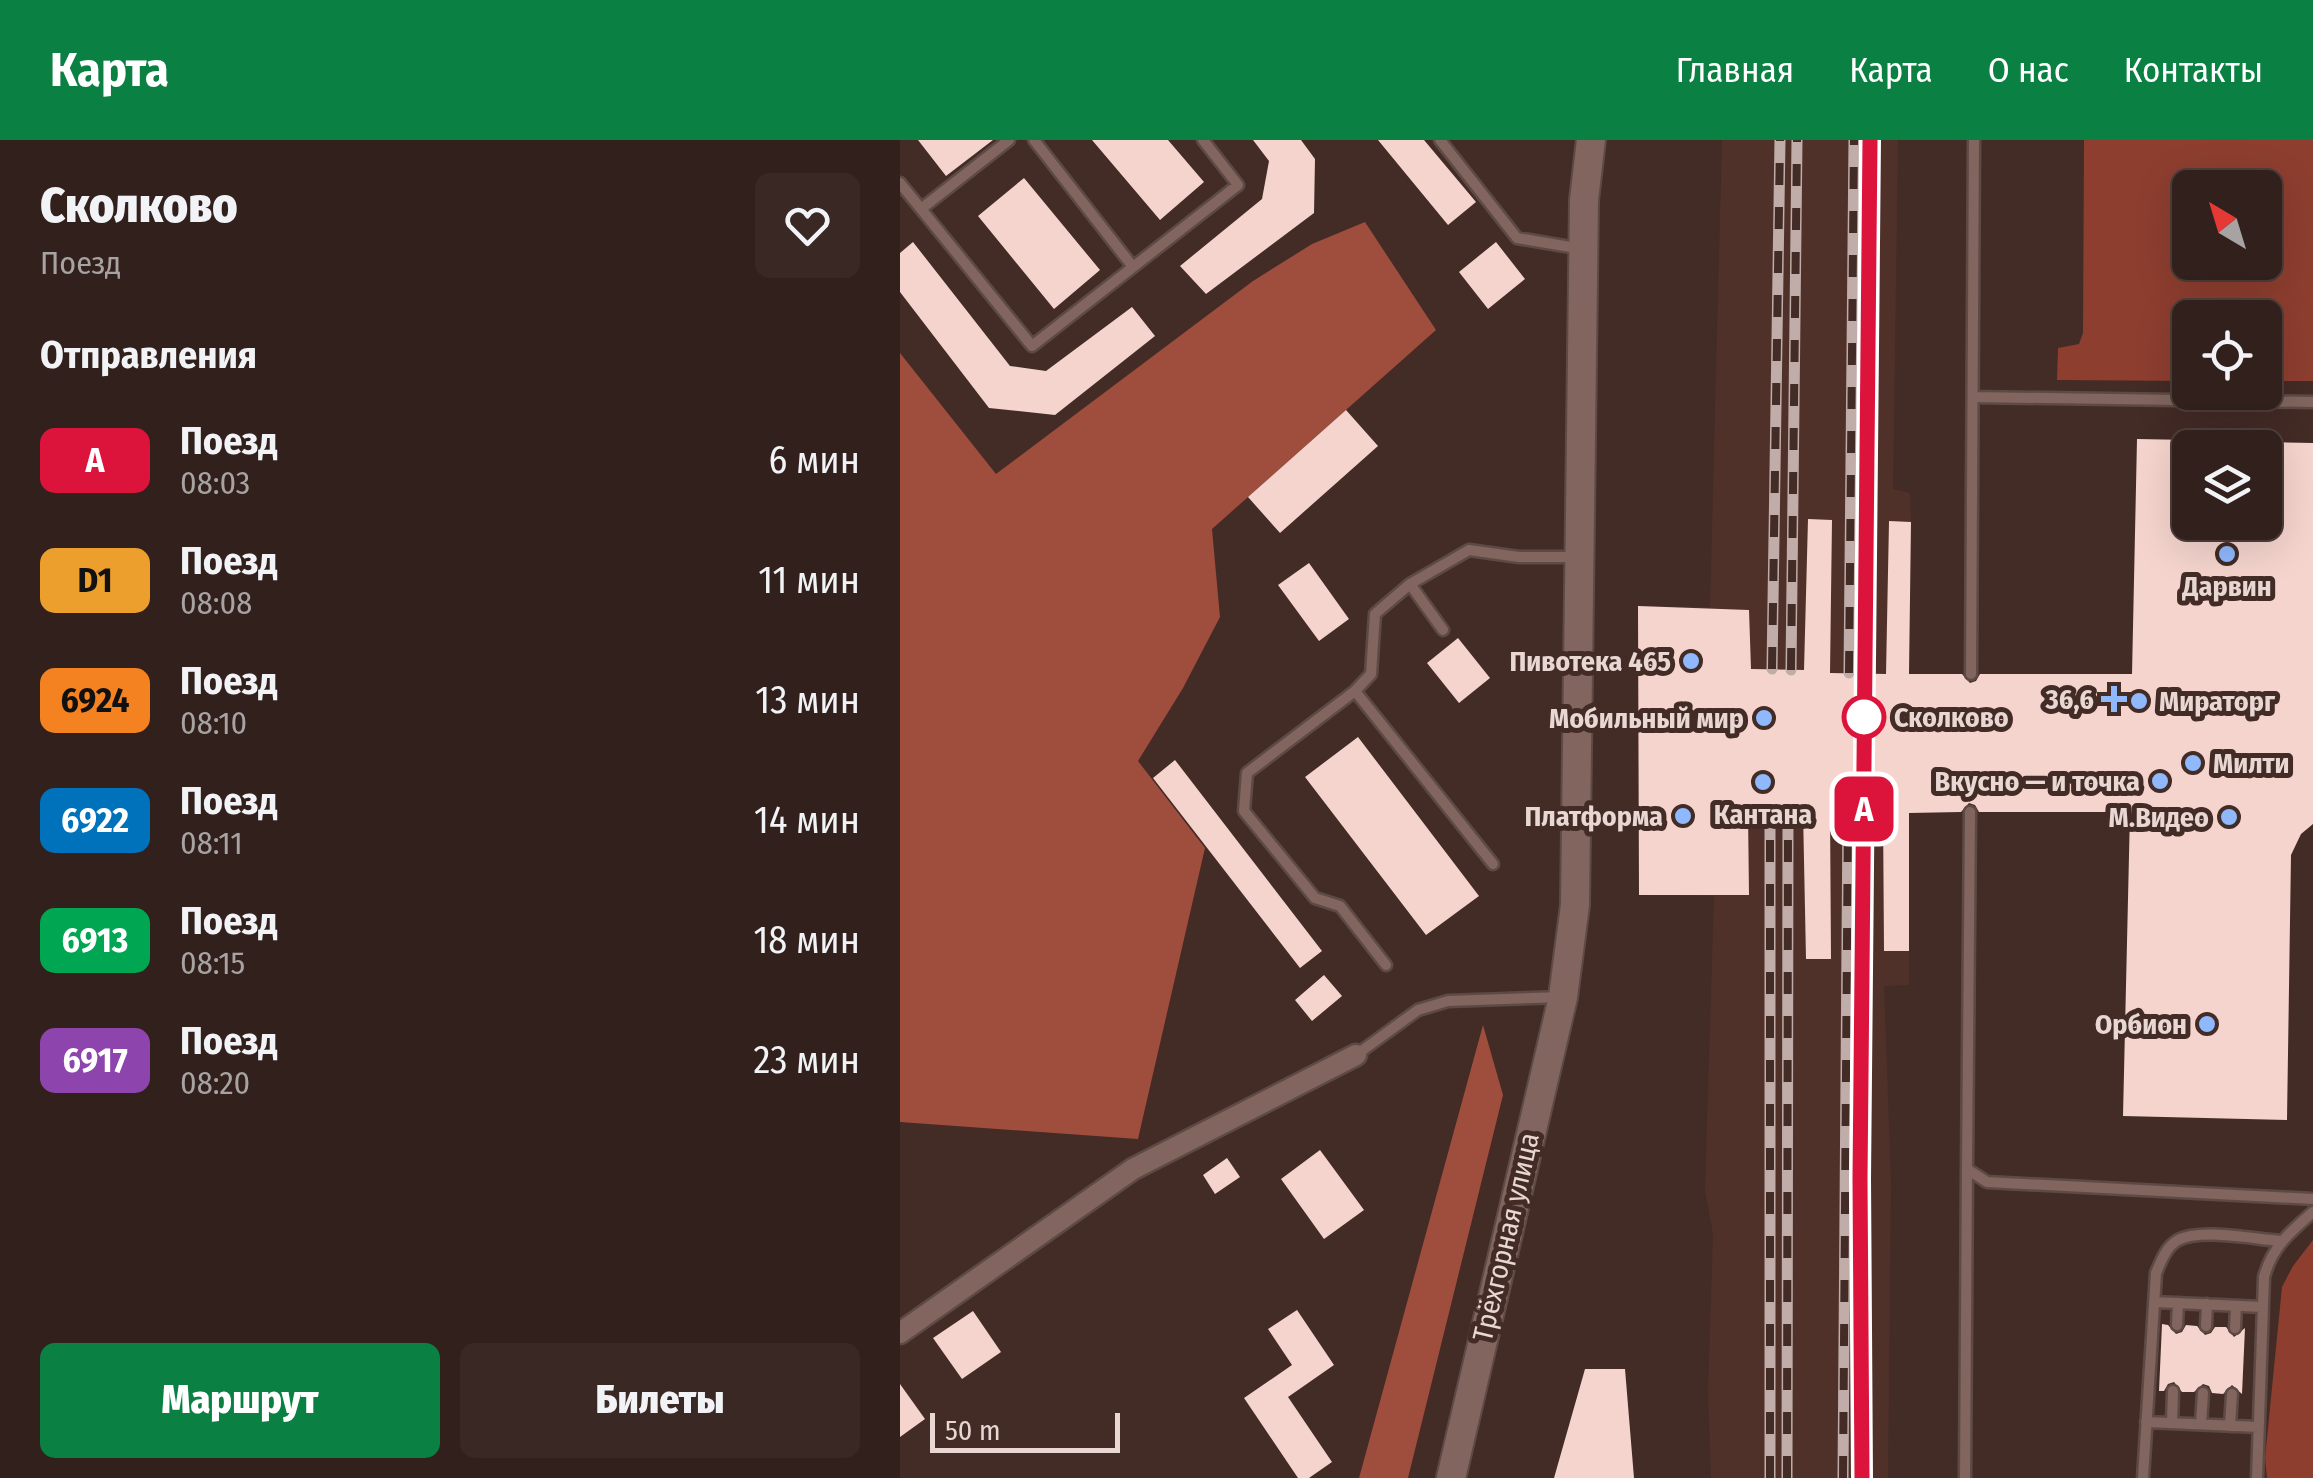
<!DOCTYPE html>
<html lang="ru">
<meta charset="utf-8">
<style>
:root{--surface:#32201c;--page:#3a2825;--text:#f1f3f6;--muted:#a8a3a3;--line:#4d3e3b;--accent:#0b8043}
body{margin:0;font-family:"Fira Sans Condensed",sans-serif;background:var(--page);color:var(--text);height:100vh;display:flex;flex-direction:column;font-size:38px;white-space:nowrap}
*{box-sizing:border-box;margin:0}
p{font-size:32px;color:var(--muted)}
.icon{flex:none;width:55px;height:55px;fill:none;stroke:currentColor;stroke-width:2;stroke-linecap:round;stroke-linejoin:round}
.map{position:relative;flex:1;overflow:hidden}
.panel{display:flex;flex-direction:column;background:var(--surface);width:900px}
.panel>*{flex:none}
.badge{padding:0 20px;border-radius:15px;font-size:35px;line-height:65px}
.needle{width:65px;rotate:322deg}
.fabs{position:absolute;left:1272px;top:30px;display:grid;gap:20px}
.fabs a{display:grid;place-items:center;width:110px;height:110px;border-radius:15px;background:var(--surface);box-shadow:0 10px 40px #0002,0 0 0 2px var(--line);font-size:50px}
.scale{position:absolute;left:30px;bottom:25px;width:190px;box-sizing:border-box;padding-left:10px;border:5px solid #e8d7d3;border-top:0;font-size:28px;line-height:35px;white-space:nowrap;color:#e8d7d3;-webkit-text-stroke:8px #432b26;paint-order:stroke}
.map>.badge{position:absolute;translate:-50% -50%;box-shadow:0 0 0 5px #fff}
h2{padding:0 40px;font-size:38px;line-height:90px}
.round{display:grid;place-items:center;flex:none;width:105px;height:105px;border-radius:15px;background:var(--page)}
.head{display:flex;align-items:center;justify-content:space-between;height:170px;padding:0 40px}
h1{font-size:48px;font-weight:800;line-height:75px}
.action{display:flex;gap:20px;margin-top:auto;padding:20px 40px}
.action a{flex:1;height:115px;border-radius:15px;background:var(--accent);color:#fff;font-size:40px;font-weight:800;line-height:115px;text-align:center}
.action a+a{background:var(--page);color:var(--text)}
ul{padding:0;list-style:none}
li{display:flex;align-items:center;gap:30px;height:120px;padding:0 40px}
li div{flex:1}
li b{display:block;font-size:38px}
li em{font-style:normal}
li .badge{min-width:110px;font-weight:700;text-align:center}
header{display:flex;align-items:center;gap:60px;box-sizing:border-box;height:140px;padding:0 50px;background:var(--accent);color:#fff}
header strong{font-size:48px}
nav{display:flex;gap:55px;margin-inline-start:auto;font-size:35px}
main{display:flex;flex:1;min-height:0}
.map>svg:first-child{display:block}
.built{fill:#50312a}
.green{fill:#8d3e2f;fill-rule:evenodd}
.forest{fill:#9f4d3d}
.building{fill:#f4d4cd}
.lines{fill:none;stroke-linecap:round;stroke-linejoin:round}
.lane-casing{stroke:#5e4a45;stroke-width:15}
.street-casing{stroke:#5e4a45;stroke-width:25}
.secondary-casing{stroke:#5e4a45;stroke-width:32}
.lane{stroke:#81655e;stroke-width:10}
.street{stroke:#81655e;stroke-width:20}
.secondary{stroke:#81655e;stroke-width:28}
.rail-casing{stroke:#c0ada9;stroke-width:11}
.rail{stroke:#432b26;stroke-width:8;stroke-dasharray:22;stroke-linecap:butt}
.line-casing{stroke:#fff;stroke-width:22}
.line{stroke:#dc143c;stroke-width:15}
.poi-dot{fill:#8fb8fd;stroke:#432b26;stroke-width:4}
.stop-dot{fill:#fff;stroke:#dc143c;stroke-width:5}
.labels{text-anchor:middle;dominant-baseline:central;stroke-width:10;stroke-linejoin:round;paint-order:stroke}
.poi-label{font-size:28px;font-weight:bold;fill:#e8d7d3;stroke:#432b26;text-anchor:end}
.stop-label{font-size:28px;font-weight:bold;fill:#e8d7d3;stroke:#432b26;text-anchor:start}
.street-label{font-size:28px;fill:#e8d7d3;stroke:#432b26}
</style>
<header>
<strong>Карта</strong>
<nav><a>Главная</a><a>Карта</a><a>О нас</a><a>Контакты</a></nav>
</header>
<main>
<section class="panel">
<div class="head"><div><h1>Сколково</h1><p>Поезд</p></div><a class="round"><svg class="icon" aria-label="heart" viewBox="0 0 24 24"><path d="M12 20l-8-8c-3-5 5-10 8-4 3-6 11-1 8 4z"/></svg></a></div>
<h2>Отправления</h2>
<ul>
<li><span class="badge" style="background:#dc143c;color:#fff">A</span><div><b>Поезд</b><p>08:03</p></div><em>6 мин</em></li>
<li><span class="badge" style="background:#ed9f2d;color:#111">D1</span><div><b>Поезд</b><p>08:08</p></div><em>11 мин</em></li>
<li><span class="badge" style="background:#f58220;color:#111">6924</span><div><b>Поезд</b><p>08:10</p></div><em>13 мин</em></li>
<li><span class="badge" style="background:#0072bc;color:#fff">6922</span><div><b>Поезд</b><p>08:11</p></div><em>14 мин</em></li>
<li><span class="badge" style="background:#00a651;color:#fff">6913</span><div><b>Поезд</b><p>08:15</p></div><em>18 мин</em></li>
<li><span class="badge" style="background:#8e44ad;color:#fff">6917</span><div><b>Поезд</b><p>08:20</p></div><em>23 мин</em></li>
</ul>
<div class="action"><a>Маршрут</a><a>Билеты</a></div>
</section>
<div class="map">
<svg width="1413" height="1338" viewBox="0 0 1413 1338">
<rect width="100%" height="100%" fill="#432b26"/>
<path class="built" d="M 822,0 L 998,0 L 993,349 L 1010,353 L 1011,382 L 989,382 L 984,810 L 1009,811 L 1009,845 L 984,846 L 991,1043 L 988,1338 L 811,1338 L 808,1251 L 813,1094 L 805,1050 L 814,756 L 739,755 L 738,466 L 810,467 Z"/>
<path class="green" d="M 1184,0 L 1413,0 L 1413,241 L 1365,241 L 1365,178 L 1290,178 L 1290,241 L 1157,240 L 1158,208 L 1179,204 L 1183,193 ZM 1290,48 L 1365,48 L 1365,122 L 1290,122 Z
M 1413,1100 L 1413,1338 L 1367,1338 L 1365,1318 L 1382,1147 L 1393,1126 Z"/>
<path class="forest" d="M 465,82 L 536,190 L 312,389 L 320,477 L 283,548 L 238,621 L 305,708 L 238,999 L 0,982 L 0,213 L 96,334 L 353,141 L 412,104 Z
M 583,885 L 603,955 L 508,1338 L 459,1338 Z"/>
<path class="building" d="M 18,0 L 93,0 L 46,36 Z
M 192,0 L 268,0 L 304,42 L 260,80 Z
M 353,0 L 401,0 L 415,19 L 414,73 L 306,154 L 280,126 L 362,59 L 369,21 Z
M 478,0 L 524,0 L 576,62 L 548,85 Z
M 124,38 L 200,130 L 154,169 L 78,76 Z
M 13,102 L 110,226 L 146,231 L 232,167 L 255,196 L 155,275 L 89,268 L 0,152 L 0,113 Z
M 596,102 L 625,139 L 588,169 L 559,132 Z
M 446,270 L 478,306 L 380,393 L 348,357 Z
M 1237,299 L 1290,300 L 1290,382 L 1365,382 L 1365,302 L 1413,303 L 1413,684 L 1401,694 L 1391,715 L 1387,980 L 1223,976 L 1230,672 L 1079,672 L 1075,665 L 1069,663 L 1061,672 L 1009,673 L 1009,811 L 984,811 L 983,669 L 930,670 L 931,819 L 906,819 L 903,671 L 848,672 L 849,755 L 739,755 L 738,466 L 849,470 L 851,529 L 904,530 L 908,379 L 932,380 L 930,533 L 986,534 L 989,381 L 1011,382 L 1009,534 L 1062,534 L 1070,543 L 1076,541 L 1080,534 L 1232,534 Z
M 409,423 L 449,479 L 419,501 L 378,445 Z
M 558,498 L 590,538 L 559,563 L 527,523 Z
M 458,597 L 579,756 L 526,795 L 405,637 Z
M 275,620 L 422,811 L 400,828 L 253,638 Z
M 424,835 L 442,856 L 412,881 L 395,860 Z
M 420,1010 L 464,1070 L 424,1099 L 381,1039 Z
M 327,1018 L 340,1037 L 315,1054 L 303,1035 Z
M 397,1170 L 434,1225 L 388,1257 L 432,1322 L 409,1338 L 398,1338 L 344,1258 L 392,1225 L 368,1189 Z
M 73,1171 L 101,1212 L 62,1239 L 33,1198 Z
M 1262,1184 L 1268,1185 L 1276,1194 L 1282,1192 L 1286,1185 L 1297,1186 L 1305,1195 L 1311,1193 L 1315,1187 L 1326,1187 L 1334,1197 L 1345,1188 L 1342,1254 L 1332,1245 L 1323,1254 L 1312,1253 L 1309,1246 L 1303,1244 L 1294,1252 L 1282,1252 L 1274,1242 L 1268,1244 L 1264,1251 L 1259,1251 Z
M 685,1229 L 725,1229 L 734,1338 L 654,1338 Z
M 0,1244 L 25,1279 L 0,1297 Z"/>
<g class="lines">
<g class="lane-casing">
<path id="lane" d="M 134,0 L 233,127
M 540,0 L 617,98 L 682,109
M 0,43 L 132,206 L 338,45 L 303,0
M 21,69 L 109,0
M 1073,257 L 1413,262
M 510,444 L 543,490
M 1071,534 L 1074,0
M 455,551 L 347,633 L 344,671 L 415,758 L 440,766 L 486,825
M 1070,672 L 1067,1029 L 1087,1042 L 1413,1059
M 593,724 L 455,551 L 471,534 L 475,474 L 510,444 L 569,410 L 619,417 L 676,417
M 456,915 L 518,870 L 548,861 L 662,857
M 1254,1162 L 1363,1167
M 1277,1185 L 1278,1163
M 1306,1186 L 1307,1164
M 1335,1188 L 1336,1166
M 1246,1282 L 1359,1287
M 1272,1283 L 1273,1251
M 1301,1284 L 1303,1253
M 1330,1286 L 1332,1254
M 1065,1338 L 1067,1029
M 1243,1338 L 1256,1133 C 1261,1121 1266,1107 1278,1100 C 1301,1088 1353,1099 1380,1101
M 1357,1338 L 1364,1137 C 1372,1107 1390,1092 1413,1072"/>
</g>
<g class="street-casing">
<path id="street" d="M 0,1193 L 233,1029 L 456,915"/>
</g>
<g class="secondary-casing">
<path id="secondary" d="M 551,1338 L 663,857 L 675,765 L 684,60 L 691,0"/>
</g>
<use href="#lane" class="lane"/>
<use href="#street" class="street"/>
<use href="#secondary" class="secondary"/>
<g class="rail-casing">
<path id="rail" d="M 872,529 L 880,0
M 891,530 L 897,0
M 949,533 L 954,0
M 965,533 L 970,0
M 870,1338 L 870,671
M 887,1338 L 888,671
M 943,1338 L 948,670
M 962,1338 L 964,670"/>
</g>
<use href="#rail" class="rail"/>
</g>
<g class="lines">
<g class="line-casing">
<path id="line" d="M 962,1338 L 960,1039 L 970,0"/>
</g>
<use href="#line" class="line"/>
</g>
<g class="poi-dot">
<circle cx="1327" cy="414" r="10"/>
<circle cx="791" cy="521" r="10"/>
<path d="M1209 544h10v10h10v10h-10v10h-10v-10h-10v-10h10z"/>
<circle cx="1239" cy="561" r="10"/>
<circle cx="864" cy="578" r="10"/>
<circle cx="1293" cy="623" r="10"/>
<circle cx="1260" cy="641" r="10"/>
<circle cx="863" cy="642" r="10"/>
<circle cx="783" cy="676" r="10"/>
<circle cx="1329" cy="677" r="10"/>
<circle cx="1307" cy="884" r="10"/>
</g>
<circle class="stop-dot" cx="964" cy="577" r="20"/>
<g class="labels">
<g class="poi-label">
<text x="1327" y="446" text-anchor="middle">Дарвин</text>
<text x="771" y="521">Пивотека 465</text>
<text x="1194" y="559">36,6</text>
<text x="1259" y="561" text-anchor="start">Мираторг</text>
<text x="844" y="578">Мобильный мир</text>
<text x="1313" y="623" text-anchor="start">Милти</text>
<text x="1240" y="641">Вкусно — и точка</text>
<text x="863" y="674" text-anchor="middle">Кантана</text>
<text x="763" y="676">Платформа</text>
<text x="1309" y="677">М.Видео</text>
<text x="1287" y="884">Орбион</text>
</g>
<g class="stop-label">
<text x="994" y="577">Сколково</text>
</g>
<g class="street-label">
<text transform="translate(606 1097) rotate(-77)">Трёхгорная улица</text>
</g>
</g>
</svg>
<div class="fabs">
<a><svg class="needle" viewBox="-14 -14 28 28"><path d="M0-13l5 13h-10z" fill="#e53935"/><path d="M0 13l5-13h-10z" fill="#a8a3a3"/></svg></a>
<a><svg class="icon" aria-label="locate" viewBox="0 0 24 24"><circle cx="12" cy="12" r="6"/><path d="M12 2v4M12 18v4M2 12h4M18 12h4"/></svg></a>
<a><svg class="icon" aria-label="layers" viewBox="0 0 24 24"><path d="M12 4l9 5-9 5-9-5zM3 14l9 5 9-5"/></svg></a>
</div>
<div class="scale">50 m</div>
<b class="badge" style="left:964px;top:669px;background:#dc143c;color:#fff">A</b>
</div>
</main>
